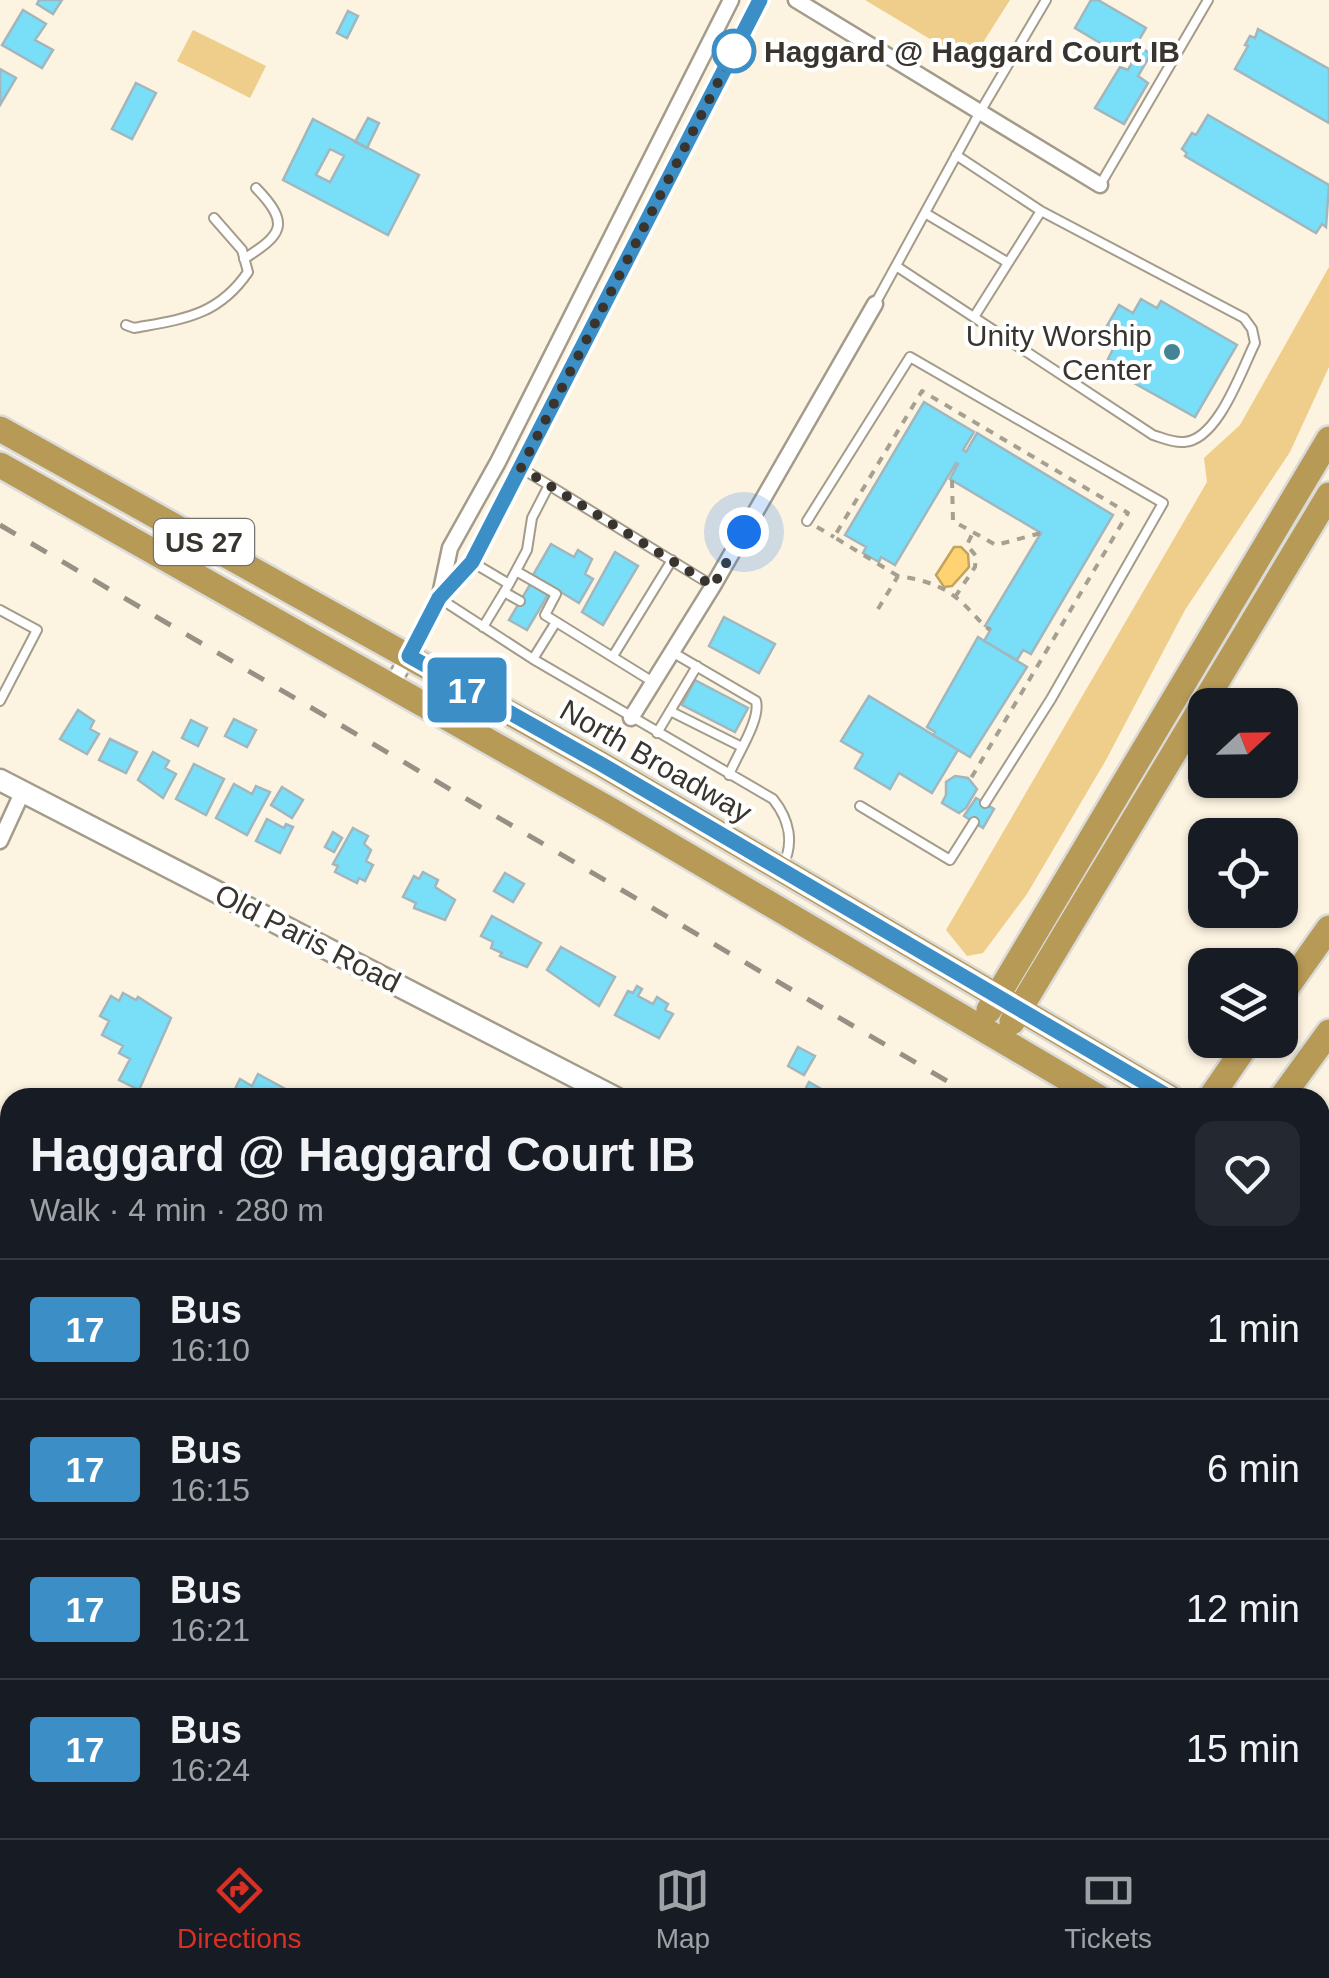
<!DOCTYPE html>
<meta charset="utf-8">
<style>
:root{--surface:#171b24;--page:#242831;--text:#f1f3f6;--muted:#9ea1a6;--line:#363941;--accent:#d93025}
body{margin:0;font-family:Helvetica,sans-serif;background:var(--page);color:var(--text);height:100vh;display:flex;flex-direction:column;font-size:38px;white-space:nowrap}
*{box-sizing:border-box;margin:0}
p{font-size:32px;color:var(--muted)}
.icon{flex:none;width:55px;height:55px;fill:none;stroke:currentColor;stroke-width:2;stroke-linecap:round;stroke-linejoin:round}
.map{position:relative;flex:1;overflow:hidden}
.details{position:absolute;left:0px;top:1088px;width:1330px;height:752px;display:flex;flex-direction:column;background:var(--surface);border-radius:30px 30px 0 0;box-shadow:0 2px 8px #0004}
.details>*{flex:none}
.badge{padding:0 20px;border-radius:8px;font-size:35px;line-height:65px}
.needle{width:65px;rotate:68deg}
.buttons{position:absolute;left:1188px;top:688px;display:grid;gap:20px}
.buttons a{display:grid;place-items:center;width:110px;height:110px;border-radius:20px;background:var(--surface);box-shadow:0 2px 8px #0004;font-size:50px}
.you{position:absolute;width:50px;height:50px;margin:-25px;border:8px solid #fff;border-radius:50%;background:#1a73e8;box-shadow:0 0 0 15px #1a73e833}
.map>.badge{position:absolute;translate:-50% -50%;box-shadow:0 0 0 5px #fff}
.round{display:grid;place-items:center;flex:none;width:105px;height:105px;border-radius:20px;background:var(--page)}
.head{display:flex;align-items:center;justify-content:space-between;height:170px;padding:0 30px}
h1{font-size:48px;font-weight:800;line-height:75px}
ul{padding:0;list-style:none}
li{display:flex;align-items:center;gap:30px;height:140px;padding:0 30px;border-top:2px solid var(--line)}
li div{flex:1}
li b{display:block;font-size:38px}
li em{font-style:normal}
li .badge{min-width:110px;font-weight:700;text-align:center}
.tabs{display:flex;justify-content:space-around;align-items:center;height:140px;border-top:2px solid var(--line);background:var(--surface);font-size:28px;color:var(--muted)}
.tabs a{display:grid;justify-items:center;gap:5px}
.tabs .active{color:var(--accent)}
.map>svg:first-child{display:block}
.green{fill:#eece8a}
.water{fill:#ffd371;stroke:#c4a45d;stroke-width:2.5}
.building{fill:#79def8;stroke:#a1b7bd;stroke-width:2.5;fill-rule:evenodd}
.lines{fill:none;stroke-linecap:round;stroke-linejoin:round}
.lane-casing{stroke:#a49c8b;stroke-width:12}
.street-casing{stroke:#a49c8b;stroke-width:19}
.secondary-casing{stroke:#a49c8b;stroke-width:25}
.highway-casing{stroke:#dbdbd9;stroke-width:30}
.path{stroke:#a6a092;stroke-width:4;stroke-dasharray:8 8;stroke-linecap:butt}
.lane{stroke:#fff;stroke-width:8}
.street{stroke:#fff;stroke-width:14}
.secondary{stroke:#fff;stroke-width:20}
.highway{stroke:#b89a57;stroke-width:25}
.rail{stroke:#979185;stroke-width:5;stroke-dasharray:18 18;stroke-linecap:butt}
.line-casing{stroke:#fff;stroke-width:22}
.line{stroke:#3c8fc6;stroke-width:15}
.walk{stroke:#39352e;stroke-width:10;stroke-dasharray:0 18}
.stop-dot{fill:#fff;stroke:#3c8fc6;stroke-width:5}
.poi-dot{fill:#428495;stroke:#fff;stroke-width:4}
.labels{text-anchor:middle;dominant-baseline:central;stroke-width:8;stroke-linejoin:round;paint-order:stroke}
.shield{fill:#fff;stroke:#74726d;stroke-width:2.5}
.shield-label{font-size:28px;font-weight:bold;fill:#39352e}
.stop-label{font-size:30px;font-weight:bold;fill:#39352e;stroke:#fff;text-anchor:start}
.poi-label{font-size:30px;fill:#39352e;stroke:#fff;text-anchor:end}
.street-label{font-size:30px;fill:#39352e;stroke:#fff}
</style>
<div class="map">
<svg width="1329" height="1838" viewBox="0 0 1329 1838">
<rect width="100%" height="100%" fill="#fcf3e1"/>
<path class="green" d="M 865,0 L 1010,0 L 970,63 Z
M 193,30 L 266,66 L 250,98 L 177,61 Z
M 1329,267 L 1329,367 L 1290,452 L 1185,610 L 1106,760 L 1027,894 L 983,953 L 967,956 L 946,930 L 1207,482 L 1204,458 L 1240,425 Z
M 0,1214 L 10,1220 L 10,1581 L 0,1575 Z
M 139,1830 L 352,1830 L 347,1838 L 153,1838 Z"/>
<path class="water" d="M 954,547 L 961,547 L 968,554 L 969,567 L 952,586 L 944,587 L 936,575 Z"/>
<path class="building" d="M 39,0 L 62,0 L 53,14 L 37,4 Z
M 1091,0 L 1098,0 L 1146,28 L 1136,45 L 1151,54 L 1138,76 L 1148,83 L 1124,124 L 1095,108 L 1120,67 L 1128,70 L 1135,56 L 1132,53 L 1127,59 L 1075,28 Z
M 23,10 L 46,24 L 35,40 L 53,50 L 42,68 L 2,45 Z
M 348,11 L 358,16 L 347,38 L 337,33 Z
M 1258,29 L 1329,69 L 1329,123 L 1235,69 L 1248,46 L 1245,45 L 1250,36 L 1255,38 Z
M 0,69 L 16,78 L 0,105 Z
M 136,83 L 156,93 L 132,139 L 112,129 Z
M 1208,115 L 1329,185 L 1326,227 L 1322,224 L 1316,233 L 1185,156 L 1187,153 L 1182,149 L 1192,133 L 1196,135 Z
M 368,118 L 379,123 L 367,148 L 355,142 Z
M 313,119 L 419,175 L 388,235 L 283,180 ZM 330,149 L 344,156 L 330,182 L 316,175 Z
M 1141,299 L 1157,308 L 1161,301 L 1237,345 L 1195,417 L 1118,374 L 1122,367 L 1108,359 L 1115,345 L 1101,336 L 1119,305 L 1133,313 Z
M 924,402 L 974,432 L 963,450 L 966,452 L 977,433 L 1113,515 L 1031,654 L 1023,650 L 1017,660 L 984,641 L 991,629 L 985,626 L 1041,533 L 950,479 L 958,464 L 956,463 L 895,565 L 881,557 L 879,562 L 863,553 L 866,547 L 845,535 Z
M 551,544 L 574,557 L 578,550 L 592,559 L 585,574 L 593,579 L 579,603 L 533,575 Z
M 615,552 L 638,566 L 603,625 L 582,612 Z
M 531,583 L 549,593 L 527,630 L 509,620 Z
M 724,617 L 775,644 L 759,673 L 709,646 Z
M 978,637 L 1027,667 L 970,757 L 933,735 L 935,732 L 927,727 Z
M 695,680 L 748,708 L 735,732 L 682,705 Z
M 869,696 L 958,750 L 932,793 L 899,773 L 890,789 L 855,768 L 863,754 L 841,741 Z
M 78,710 L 94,721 L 90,729 L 99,734 L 87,754 L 60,739 Z
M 234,719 L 256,730 L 247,747 L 225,736 Z
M 191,720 L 207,728 L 198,746 L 182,738 Z
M 110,739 L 137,752 L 126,773 L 99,760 Z
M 153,752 L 169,761 L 165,768 L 176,774 L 163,798 L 138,780 Z
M 194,764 L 224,779 L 206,815 L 176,799 Z
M 955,776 L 968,778 L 977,789 L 966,808 L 959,813 L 942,803 L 946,795 L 946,782 Z
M 234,784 L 252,794 L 256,786 L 270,792 L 247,835 L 216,818 Z
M 282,787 L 303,800 L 292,818 L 271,805 Z
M 976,798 L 994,809 L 983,828 L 964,816 Z
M 267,819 L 284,828 L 286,824 L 293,827 L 280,853 L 256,841 Z
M 353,828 L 368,836 L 364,844 L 371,850 L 366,861 L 373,865 L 365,881 L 359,878 L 357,883 L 335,872 L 338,866 L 333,864 Z
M 333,832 L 342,838 L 334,852 L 325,847 Z
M 423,872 L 438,880 L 435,887 L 455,900 L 445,920 L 414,908 L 416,903 L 403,897 L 414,876 L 419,879 Z
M 505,873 L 524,884 L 513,902 L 494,891 Z
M 492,916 L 541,943 L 527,967 L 500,956 L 502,953 L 491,948 L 493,942 L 481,936 Z
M 561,947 L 615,977 L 599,1006 L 547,970 Z
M 637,986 L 642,989 L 638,996 L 653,1004 L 657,997 L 668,1004 L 665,1010 L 673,1014 L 659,1038 L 615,1015 L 628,991 L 633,993 Z
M 123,993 L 136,1000 L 138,997 L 171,1018 L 139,1090 L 119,1080 L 130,1059 L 119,1053 L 123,1046 L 102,1035 L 109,1021 L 100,1016 L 111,996 L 119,1001 Z
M 798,1047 L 815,1056 L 804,1075 L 788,1066 Z
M 258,1074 L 289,1091 L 285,1098 L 232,1095 L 240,1079 L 252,1086 Z
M 809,1082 L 823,1090 L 820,1096 L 823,1098 L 801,1098 Z
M 1323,1369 L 1329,1372 L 1329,1399 L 1320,1394 Z
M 1320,1622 L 1329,1627 L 1329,1666 L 1322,1680 Z
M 5,1697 L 10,1699 L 10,1742 L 0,1738 L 0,1708 Z
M 1320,1703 L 1329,1707 L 1323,1730 L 1320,1729 Z
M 0,1752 L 10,1757 L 10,1784 L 6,1782 L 3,1788 L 0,1786 Z"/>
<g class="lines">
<g class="lane-casing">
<path id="lane" d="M 1100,185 L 1208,0
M 925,213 L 1007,262
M 244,259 C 281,235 292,225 256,188
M 896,266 L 1153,435 C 1163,438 1173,443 1184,442 C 1218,440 1241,371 1255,343 L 1252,329 L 1244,318 L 1041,211 L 956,155
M 875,304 L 980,112 L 1046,0
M 974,317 L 1041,211
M 126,325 L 134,328 C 183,319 218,316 248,272 L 242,250 L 214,218
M 521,468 L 713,586
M 807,521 L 910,357 L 1163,503 L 1051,699 L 985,803
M 472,562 L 509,584 L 483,627
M 516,571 L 556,594 L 545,615 L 653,682
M 509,584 L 527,550 L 532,518 L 549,485
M 504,592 L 520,601
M 439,598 L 533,659 L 773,799 C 789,819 795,843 782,867
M 0,610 L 37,630 L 0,701
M 672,652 L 756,701 C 761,720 736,756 729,775
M 613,656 L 672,560
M 533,659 L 556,622
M 670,711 L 740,746
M 657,733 L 697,666
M 860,806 L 950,860 L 974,822"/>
</g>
<g class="street-casing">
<path id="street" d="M 796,0 L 1100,185
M 440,595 L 450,548 L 498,462 L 731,0
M 392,685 L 439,598 L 472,562 L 760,0
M 631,718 L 713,586 L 875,304
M 0,841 L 23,791
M 577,1838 L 581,1830"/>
</g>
<g class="secondary-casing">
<path id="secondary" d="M 0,780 L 616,1098
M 1320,1467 L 1329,1472"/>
</g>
<g class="highway-casing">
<path id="highway" d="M 0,429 L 601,764 L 1171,1098
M 0,465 L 612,811 L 1100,1098
M 1280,997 L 1329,928
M 989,1010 L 1329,439
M 1012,1022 L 1329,495
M 1210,1098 L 1250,1040
M 1281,1098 L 1329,1032
M 1320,1185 L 1329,1190
M 1320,1228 L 1329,1233
M 736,1838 L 740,1830
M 802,1838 L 807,1830"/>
</g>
<path class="path" d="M 952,480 L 953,521 L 996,545 L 1041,533
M 817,527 L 834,537
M 898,576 L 834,537 L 922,391 L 1128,513 L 970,780
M 955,597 L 975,567 L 976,556 L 967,545 L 973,532
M 878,609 L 898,576 C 920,579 943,585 960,601 C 971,610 978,621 990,630"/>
<use href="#lane" class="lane"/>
<use href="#street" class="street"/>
<use href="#secondary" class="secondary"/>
<use href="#highway" class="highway"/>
<path class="rail" d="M 0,525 L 976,1098
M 1320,1300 L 1329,1305"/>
</g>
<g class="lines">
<g class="line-casing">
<path id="line" d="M 760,0 L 472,562 L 439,598 L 409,656 L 601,764 L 1171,1098"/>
</g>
<use href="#line" class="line"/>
<path class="walk" d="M 734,51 L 521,468 L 713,586 L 744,532"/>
</g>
<circle class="stop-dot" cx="734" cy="51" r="20"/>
<circle class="poi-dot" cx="1172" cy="352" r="10"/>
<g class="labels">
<rect class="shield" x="154" y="519" width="100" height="46" rx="8"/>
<g class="shield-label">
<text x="204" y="542">US 27</text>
</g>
<g class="stop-label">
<text x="764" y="51">Haggard @ Haggard Court IB</text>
</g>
<g class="poi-label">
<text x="1152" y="335">Unity Worship<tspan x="1152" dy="34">Center</tspan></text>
</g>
<g class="street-label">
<text transform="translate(656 761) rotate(30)">North Broadway</text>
<text transform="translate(308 938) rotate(27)">Old Paris Road</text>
</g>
</g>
</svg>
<div class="buttons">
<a><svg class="needle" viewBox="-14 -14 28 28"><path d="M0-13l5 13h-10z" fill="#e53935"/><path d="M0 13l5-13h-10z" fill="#9ea1a6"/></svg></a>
<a><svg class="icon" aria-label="locate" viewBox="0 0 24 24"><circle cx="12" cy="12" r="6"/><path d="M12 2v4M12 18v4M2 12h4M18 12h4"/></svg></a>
<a><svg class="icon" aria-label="layers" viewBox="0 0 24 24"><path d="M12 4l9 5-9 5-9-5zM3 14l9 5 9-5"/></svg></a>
</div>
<div class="you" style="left:744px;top:532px"></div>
<b class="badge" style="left:467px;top:690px;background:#3c8fc6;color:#fff">17</b>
<section class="details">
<div class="head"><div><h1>Haggard @ Haggard Court IB</h1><p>Walk · 4 min · 280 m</p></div><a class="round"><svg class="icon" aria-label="heart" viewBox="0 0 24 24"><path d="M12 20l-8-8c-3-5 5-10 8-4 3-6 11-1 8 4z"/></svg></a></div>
<ul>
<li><span class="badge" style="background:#3c8fc6;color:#fff">17</span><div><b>Bus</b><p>16:10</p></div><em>1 min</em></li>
<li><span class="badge" style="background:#3c8fc6;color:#fff">17</span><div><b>Bus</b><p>16:15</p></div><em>6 min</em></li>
<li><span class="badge" style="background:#3c8fc6;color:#fff">17</span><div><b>Bus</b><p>16:21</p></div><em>12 min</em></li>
<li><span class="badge" style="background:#3c8fc6;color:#fff">17</span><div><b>Bus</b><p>16:24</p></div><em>15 min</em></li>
</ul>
</section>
</div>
<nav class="tabs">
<a class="active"><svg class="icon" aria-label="directions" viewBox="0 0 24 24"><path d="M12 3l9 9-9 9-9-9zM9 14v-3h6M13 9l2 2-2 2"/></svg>Directions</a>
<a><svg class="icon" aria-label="map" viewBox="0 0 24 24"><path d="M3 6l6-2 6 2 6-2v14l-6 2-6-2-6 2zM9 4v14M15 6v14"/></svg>Map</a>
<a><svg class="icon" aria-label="tickets" viewBox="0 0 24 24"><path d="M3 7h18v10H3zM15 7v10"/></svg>Tickets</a>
</nav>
